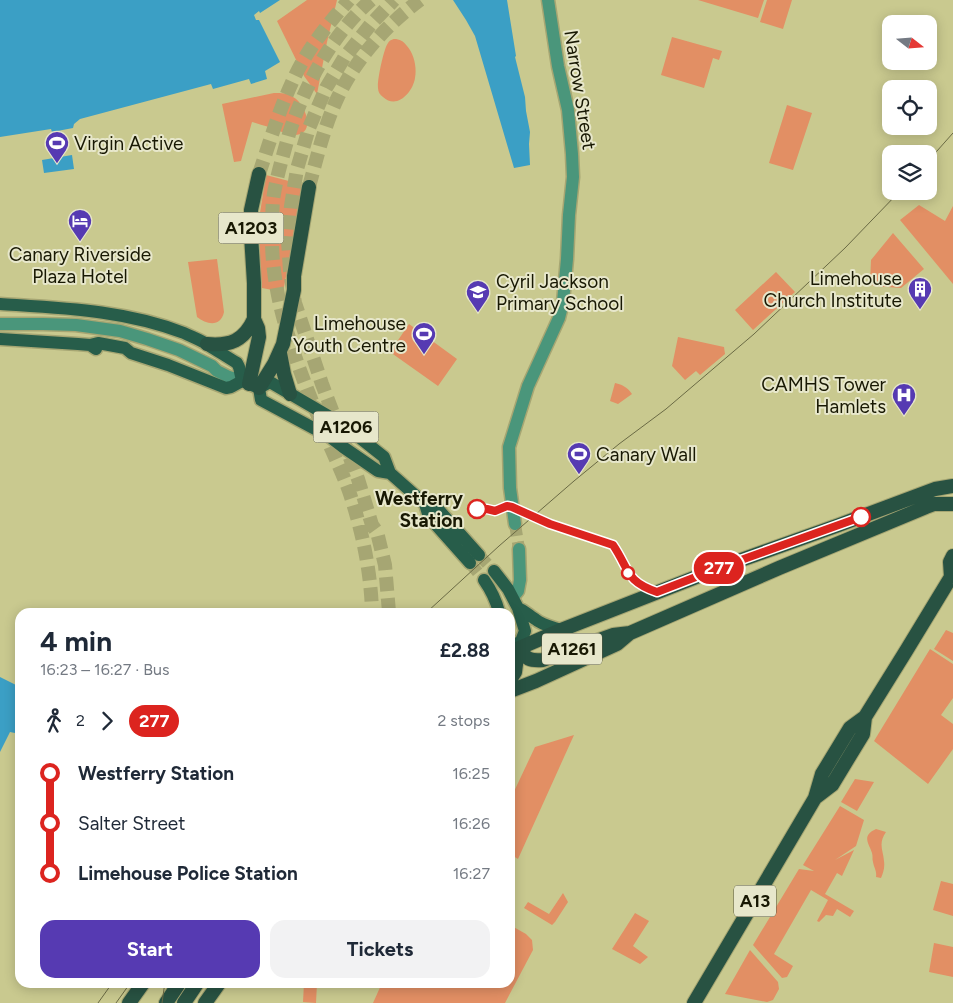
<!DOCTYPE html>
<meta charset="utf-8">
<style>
:root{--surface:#fff;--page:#f2f2f3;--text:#1f2937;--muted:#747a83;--accent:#563ab2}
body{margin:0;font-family:Figtree,sans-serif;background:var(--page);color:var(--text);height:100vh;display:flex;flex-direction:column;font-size:19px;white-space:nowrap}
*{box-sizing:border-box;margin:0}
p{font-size:16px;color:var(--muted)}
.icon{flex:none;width:28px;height:28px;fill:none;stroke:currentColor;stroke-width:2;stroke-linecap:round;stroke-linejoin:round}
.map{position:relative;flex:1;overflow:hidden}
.details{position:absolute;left:15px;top:608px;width:500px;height:380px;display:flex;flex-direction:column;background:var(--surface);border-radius:15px;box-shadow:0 2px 12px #0003}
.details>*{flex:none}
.badge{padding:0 10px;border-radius:16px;font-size:18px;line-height:32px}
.needle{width:32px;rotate:107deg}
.buttons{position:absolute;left:882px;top:15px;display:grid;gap:10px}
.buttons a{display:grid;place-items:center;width:55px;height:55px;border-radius:10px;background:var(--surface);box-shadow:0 2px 12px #0003;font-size:25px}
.map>.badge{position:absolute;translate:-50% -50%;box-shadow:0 0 0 2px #fff}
.legs{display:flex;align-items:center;gap:8px;height:55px;padding:0 25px;font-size:16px}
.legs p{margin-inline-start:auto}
.headline{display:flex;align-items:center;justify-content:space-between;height:85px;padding:0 25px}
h1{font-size:28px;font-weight:700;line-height:38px}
.primary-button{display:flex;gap:10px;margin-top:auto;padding:10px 25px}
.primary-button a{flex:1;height:58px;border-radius:15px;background:var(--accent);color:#fff;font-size:20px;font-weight:700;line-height:58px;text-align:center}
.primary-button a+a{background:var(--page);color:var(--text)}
ul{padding:0 25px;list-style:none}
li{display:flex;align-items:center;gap:18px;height:50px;font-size:19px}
li i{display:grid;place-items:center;width:8px;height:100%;margin:0 6px;background:currentColor}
li i::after{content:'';width:12px;height:12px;margin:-6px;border:4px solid;border-radius:50%;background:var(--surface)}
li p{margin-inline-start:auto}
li:first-child i{background:linear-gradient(#0000 50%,currentColor 0)}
li:last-child i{background:linear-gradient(currentColor 50%,#0000 0)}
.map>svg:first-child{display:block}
.green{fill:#e28f64}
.water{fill:#3b9fc5}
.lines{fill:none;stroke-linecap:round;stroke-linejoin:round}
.tertiary-tunnel{stroke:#a6a673;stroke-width:12;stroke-dasharray:12 6;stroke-linecap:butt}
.primary-tunnel{stroke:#a6a673;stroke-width:12;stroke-dasharray:12 6;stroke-linecap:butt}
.trunk-tunnel{stroke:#a6a673;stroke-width:14;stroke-dasharray:14 7;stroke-linecap:butt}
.tertiary-casing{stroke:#a6a673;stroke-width:15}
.primary-casing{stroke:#a6a673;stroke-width:15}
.trunk-casing{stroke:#a6a673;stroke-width:16}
.tertiary{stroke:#4a967b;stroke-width:12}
.primary{stroke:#275d4a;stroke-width:12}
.trunk{stroke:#285242;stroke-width:14}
.tram{stroke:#6a6a44;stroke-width:1}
.line-1-casing{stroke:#fff;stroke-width:11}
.line-1{stroke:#dc241f;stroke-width:8}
.stop-1-dot{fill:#fff;stroke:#dc241f;stroke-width:2.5}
.labels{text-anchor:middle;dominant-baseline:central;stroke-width:4;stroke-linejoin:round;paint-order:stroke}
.shield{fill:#e7e7cb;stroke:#56563f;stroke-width:1}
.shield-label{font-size:18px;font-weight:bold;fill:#181803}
.street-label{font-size:19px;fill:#181803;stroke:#e7e7cb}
.poi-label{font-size:19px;fill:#181803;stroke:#e7e7cb;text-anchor:start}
.stop-label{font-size:19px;font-weight:bold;fill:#181803;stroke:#e7e7cb;text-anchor:end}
</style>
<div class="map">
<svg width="953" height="1003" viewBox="0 0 953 1003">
<rect width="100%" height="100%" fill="#c9c98f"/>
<path class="green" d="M 307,0 L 337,0 L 327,42 L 317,94 L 304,76 L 277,21 Z
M 698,0 L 764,0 L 758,18 Z
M 767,0 L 792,0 L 783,29 L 760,22 Z
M 672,37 L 722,51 L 719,60 L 713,58 L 704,88 L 661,75 Z
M 394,39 C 400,39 403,41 407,46 C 414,54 417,67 415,78 C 413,92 397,110 383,97 C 380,95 378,92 378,88 C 377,80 384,48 388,43 C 390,40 391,40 394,39 Z
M 274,93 C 281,93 288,93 293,97 C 306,104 317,135 294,135 C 290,135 286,133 282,132 C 272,128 262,125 252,122 L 241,161 L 234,162 L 222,104 Z
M 787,105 L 812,113 L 793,170 L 769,163 Z
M 266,175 L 304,185 L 283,292 L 262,288 L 260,272 L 259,219 Z
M 919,205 L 945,221 L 953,206 L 953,284 L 900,220 Z
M 893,233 L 924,269 L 901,288 L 873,286 L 870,283 L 871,260 Z
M 217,259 L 224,312 C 221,327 207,325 197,317 L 188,262 Z
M 776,272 L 795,292 L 753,330 L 735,310 Z
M 409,324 L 457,359 L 438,386 L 390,352 Z
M 678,337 L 724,347 L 725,354 L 700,375 L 696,371 L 685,380 L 672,366 Z
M 615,383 C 623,385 627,387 632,394 L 618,404 L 610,401 Z
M 946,630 L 953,633 L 953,661 L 934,649 Z
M 930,649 L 953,664 L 953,698 L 941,715 L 953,724 L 953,749 L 928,784 L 874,741 Z
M 574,735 L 518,859 L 510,854 L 510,800 L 535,747 Z
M 855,779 L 874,782 L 857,811 L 841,802 Z
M 840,806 L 864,820 L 856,846 L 835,860 L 854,850 L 842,876 L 837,873 L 825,894 L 854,911 L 850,917 L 837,909 L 833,916 L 826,915 L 819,922 L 817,921 L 828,900 L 811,890 L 774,954 L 793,966 L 787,977 L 782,978 L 753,945 L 799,869 L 814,871 L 803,865 Z
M 876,829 L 886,832 C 878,844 883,849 884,861 C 885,868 883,873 881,878 L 876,877 C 877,871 874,868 873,862 C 872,859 873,856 872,853 C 869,843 861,836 876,829 Z
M 941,881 L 953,884 L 953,916 L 933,910 Z
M 563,893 L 568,902 L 555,922 L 552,925 L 524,908 L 528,902 L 549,914 Z
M 635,913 L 649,921 L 633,946 L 648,957 L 640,964 L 612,949 Z
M 510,925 L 526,934 L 532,940 L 533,950 L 505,1003 L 373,1003 L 382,983 L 510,982 Z
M 934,943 L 953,947 L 953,977 L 929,972 Z
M 750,950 L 778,982 L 779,989 L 773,1000 L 767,1002 L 725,994 Z
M 304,983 L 317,983 L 316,1003 L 303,1002 Z"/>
<path class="water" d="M 0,0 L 280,0 L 260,13 L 259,11 L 254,15 L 256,20 L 259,20 L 280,62 L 265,71 L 267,79 L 251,84 L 249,79 L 213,89 L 211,84 L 80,119 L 74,124 L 73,128 L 52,132 L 51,129 L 0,137 Z
M 453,0 L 507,0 L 516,56 L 515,57 L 525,97 L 526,111 L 530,132 L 529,144 L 530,165 L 514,168 L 475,36 L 466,20 Z
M 72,155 L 74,169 L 44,173 L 42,160 Z
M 0,677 L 20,687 L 20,734 L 10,732 L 0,752 Z"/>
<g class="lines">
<path class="tertiary-tunnel" d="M 515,524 L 519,549"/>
<path class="primary-tunnel" d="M 479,555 L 494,571
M 470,563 L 484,580"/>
<path class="trunk-tunnel" d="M 371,0 C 332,35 305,84 289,134 C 283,156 276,178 273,200 C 272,214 272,229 272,242 C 273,313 305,384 331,448 C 338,464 346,481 351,497 C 363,534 371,574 372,612
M 259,174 C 270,141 280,107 295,76 C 308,48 329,23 349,0
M 309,187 C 317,157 324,127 337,99 C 355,60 385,26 420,0
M 389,612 L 385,565 L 377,532 L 372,525 L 358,479 L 322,384 L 295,303 L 290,271 L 288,240 L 291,206 L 297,169 L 309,128 L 326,88 L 344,58 L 371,24 L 394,0"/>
<g class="tertiary-casing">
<path id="tertiary" d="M 0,324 L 43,324 L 76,325 L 120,331 L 147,339 L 179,350 L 212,366 L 217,371 L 229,377 L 242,381
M 515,524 L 510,488 L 509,447 L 528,386 L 559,318 L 563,302 L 567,259 L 569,215 L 573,177 L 572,154 L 568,110 L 558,66 L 548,0
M 513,597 L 518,591 L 520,580 L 519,549"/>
</g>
<g class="primary-casing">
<path id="primary" d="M 0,304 C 62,308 125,310 184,333 C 192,337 201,340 208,345 C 218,351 227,357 237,363 L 239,367 L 242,381
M 0,339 L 78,344 L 90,345 L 96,349
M 90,345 L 98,343 L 125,348 L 131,353 L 168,365 L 226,388 L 231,387 L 242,381
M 242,381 L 259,388 L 270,382 L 330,417 L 350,430 L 384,457 L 390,473 L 425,504 L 437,508 L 479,555
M 259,388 L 261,400 L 330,437 L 343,447 L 378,471 L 390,473
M 425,504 L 429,517 L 470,563
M 494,571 L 508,589 L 518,608 L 525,631 L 518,649 L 512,643 L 510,640
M 484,580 C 491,590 496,600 499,612
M 518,608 C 526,611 528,615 535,619 C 542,625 552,627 561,630"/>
</g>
<g class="trunk-casing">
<path id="trunk" d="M 207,344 C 230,346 244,341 254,319
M 280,353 L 284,374 L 290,394
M 249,384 L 259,337 L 258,328 L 254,319 L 254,283 L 251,235 L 251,210 L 259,174
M 259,388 L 274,364 L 283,344 L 294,290 L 294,276 L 309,187
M 951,577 L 950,562 L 953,556
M 518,649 C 527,659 529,661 543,660 L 613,635 L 630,633
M 510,652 L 561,630 L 727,565 L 839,525 L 935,489 L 953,486
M 510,680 L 515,672 L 518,649
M 510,691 L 536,681 L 617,644 L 630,633 L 779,568 L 926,507 L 934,504 L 953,504
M 815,798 L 832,785 L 863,734 L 865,717
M 129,1003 L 144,982
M 166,1003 L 180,982
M 184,1003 L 198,982
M 205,1003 L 220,982
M 694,1003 L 815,798 L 822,774 L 850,728 L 865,717 L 906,651 L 951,577 L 953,575"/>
</g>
<use href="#tertiary" class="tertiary"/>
<use href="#primary" class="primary"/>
<use href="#trunk" class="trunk"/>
<path class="tram" d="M 929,160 L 953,133
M 427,612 L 499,546 L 574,481 L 619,444 L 666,409 L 754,334 L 845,248 L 900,191
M 98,1003 L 113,982
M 116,1003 L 131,982
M 162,1003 L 165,982"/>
</g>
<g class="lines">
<g class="line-1-casing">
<path id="line-1" d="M 477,509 L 487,509 L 495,511 L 507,506 L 512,507 L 550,524 L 613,545 C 630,570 625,581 657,592 L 727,565 L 861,517"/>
</g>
<use href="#line-1" class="line-1"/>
</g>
<defs>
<g id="stadium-pin" transform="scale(1.25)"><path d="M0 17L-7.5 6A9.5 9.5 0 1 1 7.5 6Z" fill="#563ab2" stroke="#e7e7cb"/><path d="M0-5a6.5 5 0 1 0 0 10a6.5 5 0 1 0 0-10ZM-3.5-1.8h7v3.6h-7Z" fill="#fff"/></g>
<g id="hotel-pin" transform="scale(1.25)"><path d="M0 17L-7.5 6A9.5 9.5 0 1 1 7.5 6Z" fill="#563ab2" stroke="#e7e7cb"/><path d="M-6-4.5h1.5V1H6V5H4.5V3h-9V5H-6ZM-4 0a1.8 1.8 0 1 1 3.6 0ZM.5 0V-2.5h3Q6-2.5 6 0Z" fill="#fff"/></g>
<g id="building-pin" transform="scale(1.25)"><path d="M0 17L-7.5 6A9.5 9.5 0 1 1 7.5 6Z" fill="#563ab2" stroke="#e7e7cb"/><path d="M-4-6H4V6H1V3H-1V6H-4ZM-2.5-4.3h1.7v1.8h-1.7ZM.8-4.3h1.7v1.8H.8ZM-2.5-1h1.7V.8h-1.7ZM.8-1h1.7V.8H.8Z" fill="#fff"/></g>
<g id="school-pin" transform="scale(1.25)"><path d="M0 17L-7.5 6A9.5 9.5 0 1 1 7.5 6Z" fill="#563ab2" stroke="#e7e7cb"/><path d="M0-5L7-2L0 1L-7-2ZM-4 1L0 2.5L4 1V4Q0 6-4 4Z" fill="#fff"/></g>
<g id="hospital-pin" transform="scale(1.25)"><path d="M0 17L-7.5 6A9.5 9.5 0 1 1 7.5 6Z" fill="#563ab2" stroke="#e7e7cb"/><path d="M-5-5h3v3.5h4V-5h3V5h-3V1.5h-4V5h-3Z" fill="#fff"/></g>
</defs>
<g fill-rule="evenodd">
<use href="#stadium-pin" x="57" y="143"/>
<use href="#hotel-pin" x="80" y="221"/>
<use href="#building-pin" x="920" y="289"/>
<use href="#school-pin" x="478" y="292"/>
<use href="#stadium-pin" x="424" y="334"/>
<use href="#hospital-pin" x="904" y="395"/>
<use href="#stadium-pin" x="579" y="454"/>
</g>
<g class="stop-1-dot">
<circle cx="477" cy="509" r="9"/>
<circle cx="861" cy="517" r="9"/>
<circle cx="628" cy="573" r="6"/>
</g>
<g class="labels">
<g class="shield">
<rect x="218.5" y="212.5" width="65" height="31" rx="4"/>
<rect x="313.5" y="411.5" width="65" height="31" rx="4"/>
<rect x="542" y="633.5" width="60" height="31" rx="4"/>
<rect x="734" y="885.5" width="42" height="31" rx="4"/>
</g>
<g class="shield-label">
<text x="251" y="228">A1203</text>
<text x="346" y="427">A1206</text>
<text x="572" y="649">A1261</text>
<text x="755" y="901">A13</text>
</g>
<g class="street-label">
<text transform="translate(580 90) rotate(81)">Narrow Street</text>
</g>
<g class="poi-label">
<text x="74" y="143">Virgin Active</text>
<text x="80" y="254" text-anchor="middle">Canary Riverside<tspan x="80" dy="22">Plaza Hotel</tspan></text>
<text x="902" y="278" text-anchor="end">Limehouse<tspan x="902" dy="22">Church Institute</tspan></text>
<text x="496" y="281">Cyril Jackson<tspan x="496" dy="22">Primary School</tspan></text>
<text x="406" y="323" text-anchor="end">Limehouse<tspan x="406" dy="22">Youth Centre</tspan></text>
<text x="886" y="384" text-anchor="end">CAMHS Tower<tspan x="886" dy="22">Hamlets</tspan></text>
<text x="596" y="454">Canary Wall</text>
</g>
<g class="stop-label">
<text x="463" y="498">Westferry<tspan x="463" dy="22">Station</tspan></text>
</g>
</g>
</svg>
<div class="buttons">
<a><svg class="needle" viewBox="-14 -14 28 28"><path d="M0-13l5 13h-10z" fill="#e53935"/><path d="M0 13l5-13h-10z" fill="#747a83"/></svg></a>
<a><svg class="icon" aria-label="locate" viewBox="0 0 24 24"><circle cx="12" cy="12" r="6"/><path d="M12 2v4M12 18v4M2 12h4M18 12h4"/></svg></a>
<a><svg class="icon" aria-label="layers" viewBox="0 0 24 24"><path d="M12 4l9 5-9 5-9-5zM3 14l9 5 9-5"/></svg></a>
</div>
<b class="badge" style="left:719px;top:568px;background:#dc241f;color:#fff">277</b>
<section class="details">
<div class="headline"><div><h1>4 min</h1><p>16:23 – 16:27 · Bus</p></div><b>£2.88</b></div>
<div class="legs"><svg class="icon" aria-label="walk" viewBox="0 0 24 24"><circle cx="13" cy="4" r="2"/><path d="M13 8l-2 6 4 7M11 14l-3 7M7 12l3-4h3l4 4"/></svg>2<svg class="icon" aria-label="forward" viewBox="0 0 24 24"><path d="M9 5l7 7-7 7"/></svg><b class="badge" style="background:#dc241f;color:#fff">277</b><p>2 stops</p></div>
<ul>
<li><i style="color:#dc241f"></i><b>Westferry Station</b><p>16:25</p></li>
<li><i style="color:#dc241f"></i><span>Salter Street</span><p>16:26</p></li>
<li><i style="color:#dc241f"></i><b>Limehouse Police Station</b><p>16:27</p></li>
</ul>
<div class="primary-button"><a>Start</a><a>Tickets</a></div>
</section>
</div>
